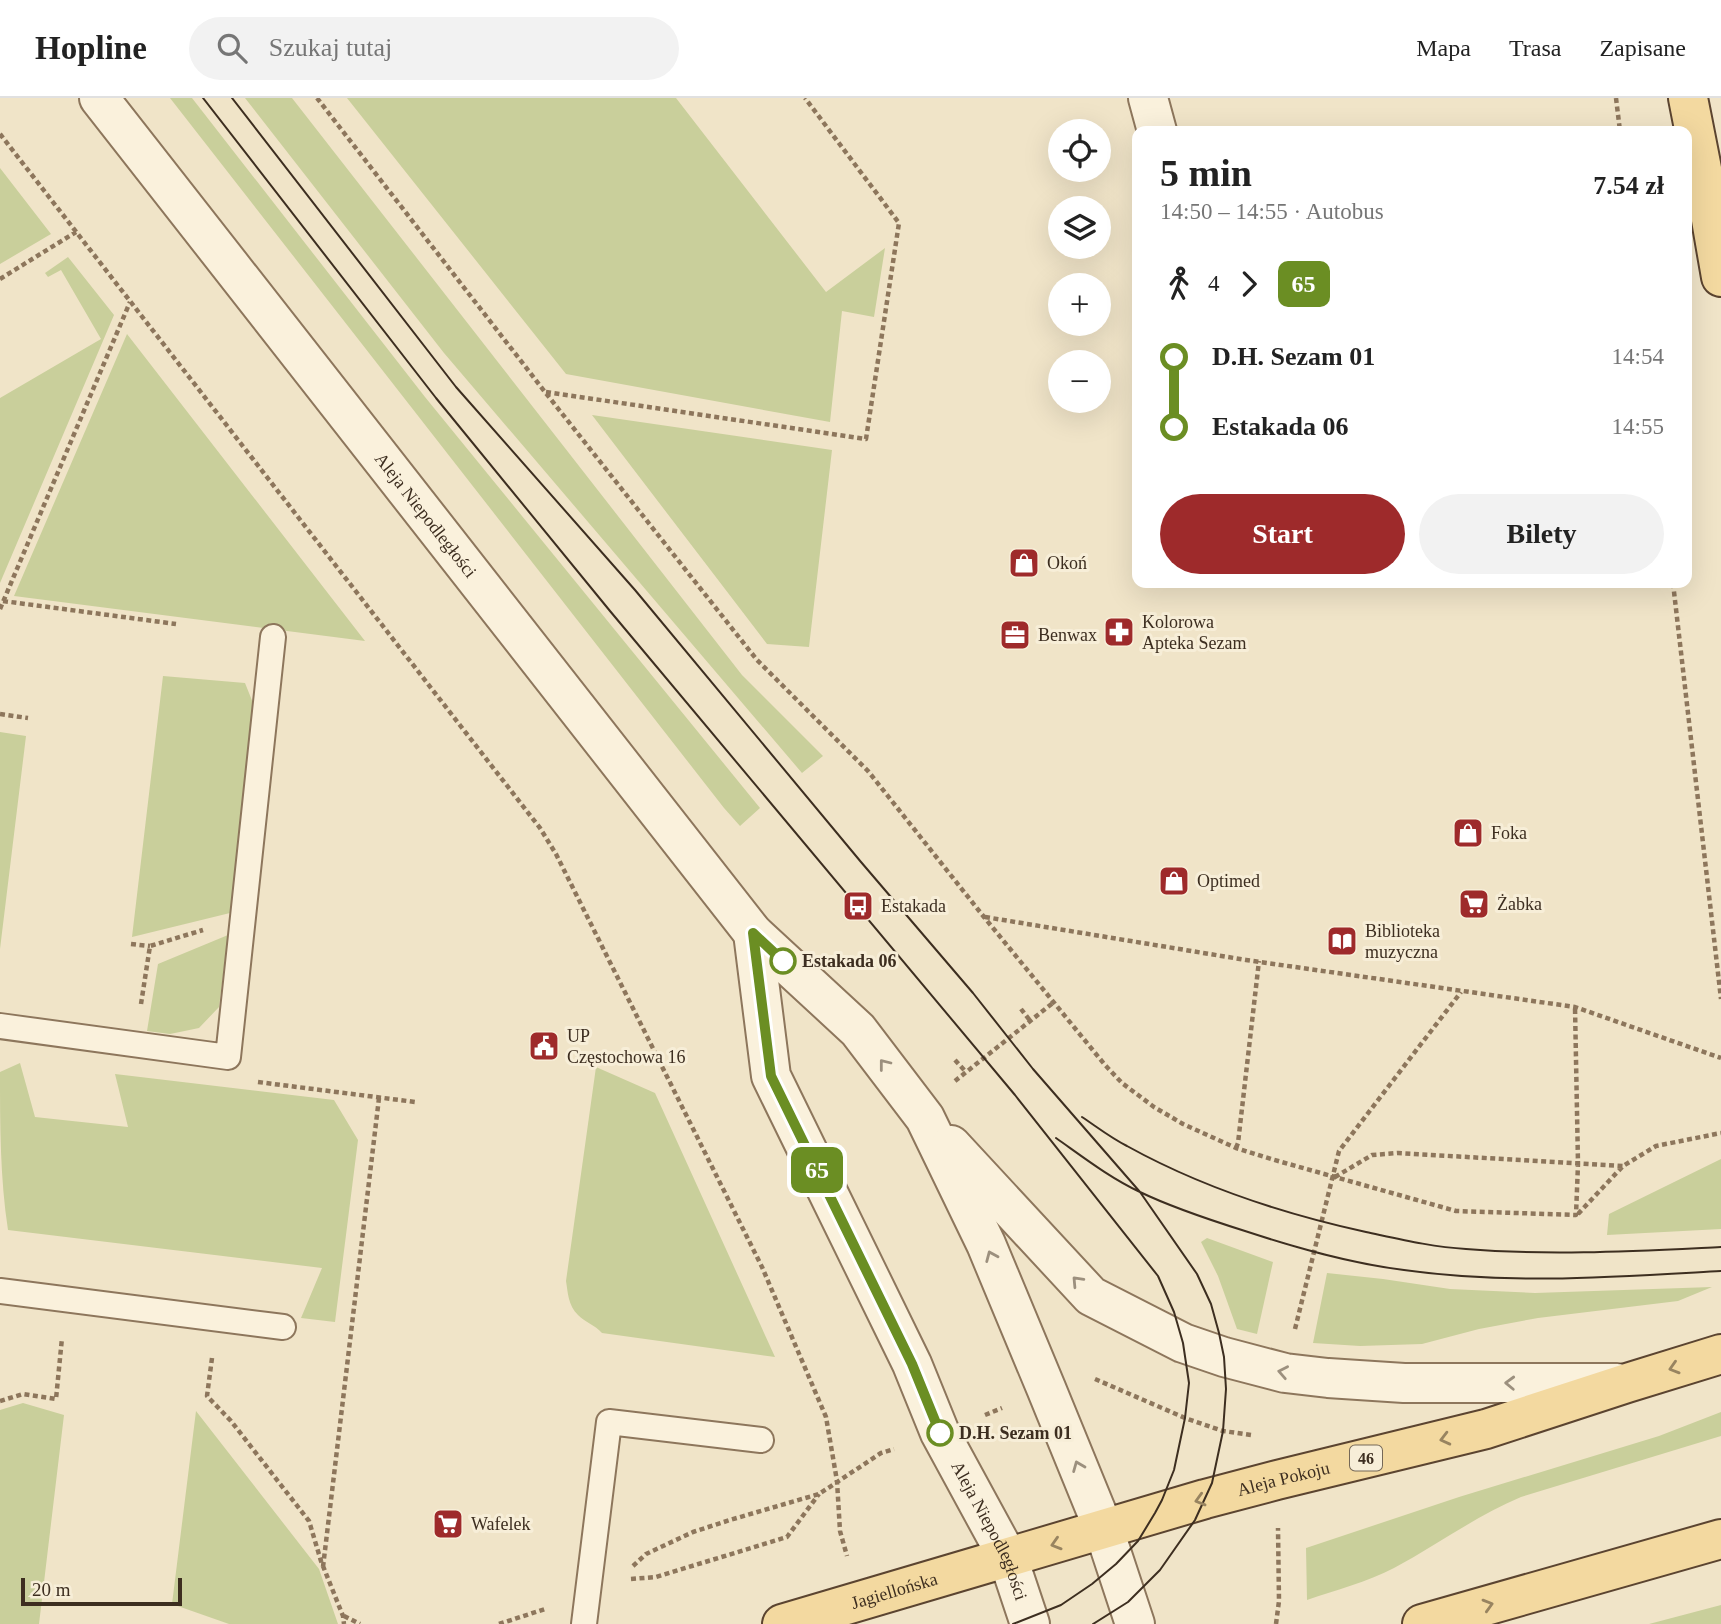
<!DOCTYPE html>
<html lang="pl">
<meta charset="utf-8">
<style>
:root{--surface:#fff;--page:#f2f2f2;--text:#222;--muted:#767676;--line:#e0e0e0;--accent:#9e2a2b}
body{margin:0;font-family:"Times New Roman",serif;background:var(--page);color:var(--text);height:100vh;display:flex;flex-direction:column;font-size:26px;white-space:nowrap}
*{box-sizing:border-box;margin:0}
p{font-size:23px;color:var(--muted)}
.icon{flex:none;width:38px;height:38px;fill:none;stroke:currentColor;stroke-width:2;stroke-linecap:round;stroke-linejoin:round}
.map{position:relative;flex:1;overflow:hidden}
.panel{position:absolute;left:1132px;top:28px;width:560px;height:462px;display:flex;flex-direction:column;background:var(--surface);border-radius:14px;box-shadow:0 7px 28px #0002}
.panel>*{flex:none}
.badge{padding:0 14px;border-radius:10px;font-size:24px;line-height:46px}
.fabs{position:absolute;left:1048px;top:21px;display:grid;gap:14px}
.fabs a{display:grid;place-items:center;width:63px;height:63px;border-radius:50%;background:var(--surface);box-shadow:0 7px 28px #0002;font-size:35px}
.scale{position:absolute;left:21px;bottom:18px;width:161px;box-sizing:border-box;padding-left:7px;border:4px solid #3d2e20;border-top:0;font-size:19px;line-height:24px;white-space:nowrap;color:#3d2e20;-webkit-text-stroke:5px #f7eed8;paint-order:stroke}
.map>.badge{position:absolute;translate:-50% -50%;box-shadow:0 0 0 4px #fff}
.legs{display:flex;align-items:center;gap:10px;height:77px;padding:0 28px;font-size:23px}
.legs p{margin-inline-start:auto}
.head{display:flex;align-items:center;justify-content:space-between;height:119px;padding:0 28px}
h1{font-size:38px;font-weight:700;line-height:52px}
.action{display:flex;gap:14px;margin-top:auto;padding:14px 28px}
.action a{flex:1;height:80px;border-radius:42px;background:var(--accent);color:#fff;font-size:28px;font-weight:700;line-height:80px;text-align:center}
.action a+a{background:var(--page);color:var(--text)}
ul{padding:0 28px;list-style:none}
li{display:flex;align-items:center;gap:24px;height:70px;font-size:26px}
li i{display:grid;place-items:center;width:10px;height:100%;margin:0 9px;background:currentColor}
li i::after{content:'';width:18px;height:18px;margin:-9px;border:5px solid;border-radius:50%;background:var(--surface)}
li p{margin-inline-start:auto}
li:first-child i{background:linear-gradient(#0000 50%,currentColor 0)}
li:last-child i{background:linear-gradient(currentColor 50%,#0000 0)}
header{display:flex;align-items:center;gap:42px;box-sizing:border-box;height:98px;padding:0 35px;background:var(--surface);border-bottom:2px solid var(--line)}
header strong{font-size:33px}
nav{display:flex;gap:38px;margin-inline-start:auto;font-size:24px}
.search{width:490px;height:63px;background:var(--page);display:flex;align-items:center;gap:18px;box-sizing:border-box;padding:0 24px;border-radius:38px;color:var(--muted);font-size:26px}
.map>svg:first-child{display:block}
.green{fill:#c9cf9b}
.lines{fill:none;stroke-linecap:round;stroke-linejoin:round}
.service-casing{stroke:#8d765c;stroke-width:28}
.minor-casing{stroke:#8d765c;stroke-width:42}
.tertiary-casing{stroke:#8d765c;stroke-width:42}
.primary-casing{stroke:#5b4430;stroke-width:42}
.path{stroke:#8d765c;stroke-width:4.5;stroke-dasharray:5 3.5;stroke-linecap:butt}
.service{stroke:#faf1dc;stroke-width:24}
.minor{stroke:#faf1dc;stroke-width:38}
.tertiary{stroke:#faf1dc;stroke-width:38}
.primary{stroke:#f3d9a0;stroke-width:38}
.tram{stroke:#3d2e20;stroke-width:2}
.oneway{stroke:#9c907e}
.oneway2{stroke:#988460}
.line-1-casing{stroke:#fff;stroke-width:16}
.line-1{stroke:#6b8e23;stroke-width:10}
.stop-1-dot{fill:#fff;stroke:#6b8e23;stroke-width:3.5}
.labels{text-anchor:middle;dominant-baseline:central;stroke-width:6;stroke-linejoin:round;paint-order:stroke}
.shield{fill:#f7eed8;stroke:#756857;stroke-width:2}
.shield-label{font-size:16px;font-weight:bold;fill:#3d2e20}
.street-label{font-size:18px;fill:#3d2e20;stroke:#f7eed8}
.poi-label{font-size:18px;fill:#3d2e20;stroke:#f7eed8;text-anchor:start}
.stop-label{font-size:18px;font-weight:bold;fill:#3d2e20;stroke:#f7eed8;text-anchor:start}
</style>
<header>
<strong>Hopline</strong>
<div class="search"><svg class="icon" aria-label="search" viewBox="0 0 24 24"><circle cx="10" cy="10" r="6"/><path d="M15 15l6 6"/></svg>Szukaj tutaj</div>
<nav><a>Mapa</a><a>Trasa</a><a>Zapisane</a></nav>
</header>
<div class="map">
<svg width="1721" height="1526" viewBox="0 0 1721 1526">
<rect width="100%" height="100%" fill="#f0e4c8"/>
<path class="green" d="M 170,0 L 192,0 L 425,299 L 760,710 L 740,728 L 724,710 Z
M 245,0 L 292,0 L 742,577 L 823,658 L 802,675 L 444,255 Z
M 347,0 L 676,0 L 826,194 L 885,150 L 874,219 L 842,213 L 830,324 L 566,276 Z
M 0,70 L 51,136 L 0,166 Z
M 68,159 L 114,217 L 0,485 L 0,300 L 101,241 L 61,172 L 48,179 L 45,175 Z
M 127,236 L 365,543 L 14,498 Z
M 592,317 L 832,352 L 809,549 L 767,546 Z
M 163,578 L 245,585 L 255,610 L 230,815 L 132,839 Z
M 0,634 L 26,638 L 0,851 Z
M 228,837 L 219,909 L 199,930 L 170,936 L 147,933 L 158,866 Z
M 20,965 L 35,1019 L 128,1029 L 115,976 L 334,1002 L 358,1042 L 335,1224 L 301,1220 L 322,1170 L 8,1132 C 0,1081 0,1026 0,974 Z
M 596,969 L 655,995 L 775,1259 L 602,1235 C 595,1227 585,1224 578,1217 C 568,1207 568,1195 566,1183 Z
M 1721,1061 L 1721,1131 L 1607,1137 L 1609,1116 Z
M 1207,1140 L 1273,1164 L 1257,1236 L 1237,1231 L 1218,1178 L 1201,1144 Z
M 1327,1175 L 1383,1181 L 1450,1191 L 1535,1195 L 1712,1189 L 1678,1203 L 1538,1220 L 1479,1231 L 1422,1246 L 1360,1248 L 1313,1245 Z
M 23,1305 L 64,1317 L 39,1526 L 0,1526 L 0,1312 Z
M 196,1313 L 319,1471 L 338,1526 L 229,1526 L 172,1506 Z
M 1721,1314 L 1721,1338 L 1521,1399 C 1476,1418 1437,1447 1394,1470 C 1367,1484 1336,1492 1307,1502 L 1306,1450 L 1459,1399 L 1659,1338 Z
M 1721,1507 L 1721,1526 L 1649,1526 Z"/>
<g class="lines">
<g class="service-casing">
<path id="service" d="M 0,928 L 228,959 L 273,539
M 0,1193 L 283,1229
M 584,1526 L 609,1324 L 761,1342"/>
</g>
<g class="minor-casing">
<path id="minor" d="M 1148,0 L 1157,33"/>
</g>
<g class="tertiary-casing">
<g id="tertiary">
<path id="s1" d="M 99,0 L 753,835 L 858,932 L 925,1020 L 986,1146 L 1046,1290 L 1104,1432 L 1135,1526"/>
<path id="s2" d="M 753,835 L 771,978 L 912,1266 L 940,1335 L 1008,1460 L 1030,1526"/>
<path d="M 951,1047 L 1091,1198 L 1183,1245 L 1224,1259 L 1285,1275 L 1328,1280 L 1404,1285 L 1617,1285"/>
</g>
</g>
<g class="primary-casing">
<g id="primary">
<path d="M 1688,0 L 1704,81 L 1721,179"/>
<path id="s3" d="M 782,1526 L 1205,1401 L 1277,1382 L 1486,1331 L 1627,1285 L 1721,1256"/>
<path d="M 1422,1526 L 1721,1441"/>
</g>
</g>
<path class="path" d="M 317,0 L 545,294 L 757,562 L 868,673 L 984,819 L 1105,967 L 1122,985 L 1154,1009 L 1183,1026 L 1236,1050 L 1271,1061 L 1456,1113 L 1576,1117 L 1578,1066 L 1575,909
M 1616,0 L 1620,33
M 0,36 L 540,730 L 556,756 L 762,1169 L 826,1319 L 837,1383 L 840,1433 L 847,1458
M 0,181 L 76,134
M 546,294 L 866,341 L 899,125 L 805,0
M 1673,485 L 1721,901
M 3,503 L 176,526
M 0,511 L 130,204
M 0,616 L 28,620
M 985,819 L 1246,862 L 1575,909 L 1721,960
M 131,846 L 150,848
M 141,906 L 150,848 L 203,832
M 1021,911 L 1031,924
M 955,962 L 966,974
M 955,983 L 1054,904
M 258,984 L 415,1004
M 1236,1050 L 1238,1045 L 1259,863
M 1335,1079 L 1372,1057 L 1398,1055 L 1623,1068
M 1578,1116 L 1623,1068 L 1656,1048 L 1721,1035
M 1295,1231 L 1339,1053 L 1461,894
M 212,1260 L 207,1298 L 231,1323 L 309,1423 L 321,1463 L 343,1518 L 344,1526
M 1095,1281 L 1185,1320 L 1223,1333 L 1251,1337
M 0,1303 L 23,1296 L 56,1301 L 62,1240
M 985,1317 L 1002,1310
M 633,1468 L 646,1456 L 693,1434 L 730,1422 L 819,1396 L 881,1355 L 894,1351
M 323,1469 L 379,1000
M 631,1481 L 656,1479 L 787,1439 L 819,1396
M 344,1518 L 360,1526
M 499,1526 L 545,1511
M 1276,1526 L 1279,1503 L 1278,1430"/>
<use href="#service" class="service"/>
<use href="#minor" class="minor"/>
<use href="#tertiary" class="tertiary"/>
<use href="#primary" class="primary"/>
<path class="tram" d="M 203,0 L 436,300 L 610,513 L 1015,997 L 1158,1178 L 1174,1214 L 1183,1245 L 1189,1285 L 1185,1320 L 1174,1372 L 1162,1402 L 1155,1415 L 1138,1443 L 1116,1466 L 1092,1486 L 1061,1507 L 1013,1526
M 232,0 L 456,289 L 635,492 L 861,764 L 973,895 L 1033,971 L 1140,1094 L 1197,1176 L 1211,1206 L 1219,1235 L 1224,1259 L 1226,1291 L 1223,1333 L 1212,1385 L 1195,1422 L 1160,1472 L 1128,1504 L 1093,1526
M 1082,1019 C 1097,1029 1111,1040 1127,1048 C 1201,1089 1284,1116 1366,1134 C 1399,1141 1432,1149 1466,1151 C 1551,1158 1636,1153 1721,1149
M 1056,1040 C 1083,1059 1110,1080 1140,1094 C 1173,1110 1210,1122 1245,1133 C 1297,1150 1349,1165 1404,1172 C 1509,1187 1615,1179 1721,1173"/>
</g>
<defs><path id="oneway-chevron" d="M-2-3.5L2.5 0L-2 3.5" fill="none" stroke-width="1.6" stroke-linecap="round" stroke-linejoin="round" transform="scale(1.75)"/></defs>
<g class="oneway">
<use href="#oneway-chevron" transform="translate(884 966) rotate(-128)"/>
<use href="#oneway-chevron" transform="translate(991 1158) rotate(-113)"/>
<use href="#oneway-chevron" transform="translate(1077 1183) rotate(-133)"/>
<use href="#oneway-chevron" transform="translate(1283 1274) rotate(-169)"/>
<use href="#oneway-chevron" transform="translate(1510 1285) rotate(-178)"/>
<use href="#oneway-chevron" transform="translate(1078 1368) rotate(-112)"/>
</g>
<g class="oneway2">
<use href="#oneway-chevron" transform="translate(1674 1270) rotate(163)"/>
<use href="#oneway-chevron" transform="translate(1445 1341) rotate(166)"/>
<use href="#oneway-chevron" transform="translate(1200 1402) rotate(164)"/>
<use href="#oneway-chevron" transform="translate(1056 1446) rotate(163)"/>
<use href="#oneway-chevron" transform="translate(1488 1507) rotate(-16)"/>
</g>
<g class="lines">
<g class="line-1-casing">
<path id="line-1" d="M 783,863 L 753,835 L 771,978 L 912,1266 L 940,1335"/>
</g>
<use href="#line-1" class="line-1"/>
</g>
<defs>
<g id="shop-square" transform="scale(1.575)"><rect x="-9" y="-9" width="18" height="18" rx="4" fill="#9e2a2b" stroke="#f7eed8"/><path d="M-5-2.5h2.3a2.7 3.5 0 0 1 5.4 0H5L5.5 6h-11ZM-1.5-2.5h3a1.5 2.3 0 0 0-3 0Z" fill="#fff"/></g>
<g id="pharmacy-square" transform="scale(1.575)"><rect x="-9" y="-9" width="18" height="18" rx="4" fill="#9e2a2b" stroke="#f7eed8"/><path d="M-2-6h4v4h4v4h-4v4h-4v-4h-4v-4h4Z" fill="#fff"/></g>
<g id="office-square" transform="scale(1.575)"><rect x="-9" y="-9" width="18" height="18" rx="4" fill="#9e2a2b" stroke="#f7eed8"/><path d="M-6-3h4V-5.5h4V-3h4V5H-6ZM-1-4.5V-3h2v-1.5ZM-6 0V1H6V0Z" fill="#fff"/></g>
<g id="supermarket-square" transform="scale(1.575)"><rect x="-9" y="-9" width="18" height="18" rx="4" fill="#9e2a2b" stroke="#f7eed8"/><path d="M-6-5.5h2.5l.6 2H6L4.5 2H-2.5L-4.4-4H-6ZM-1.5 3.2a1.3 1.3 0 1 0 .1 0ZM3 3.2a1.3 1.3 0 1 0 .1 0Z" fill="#fff"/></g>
<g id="bus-square" transform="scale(1.575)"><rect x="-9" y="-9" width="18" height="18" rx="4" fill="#9e2a2b" stroke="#f7eed8"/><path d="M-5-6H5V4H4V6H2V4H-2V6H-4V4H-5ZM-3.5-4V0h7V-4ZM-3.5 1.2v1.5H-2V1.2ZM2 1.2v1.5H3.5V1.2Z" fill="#fff"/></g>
<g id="library-square" transform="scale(1.575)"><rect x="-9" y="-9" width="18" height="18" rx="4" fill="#9e2a2b" stroke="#f7eed8"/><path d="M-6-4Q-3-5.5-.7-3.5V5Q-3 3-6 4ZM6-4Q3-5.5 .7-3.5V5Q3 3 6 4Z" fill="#fff"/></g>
<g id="civic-square" transform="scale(1.575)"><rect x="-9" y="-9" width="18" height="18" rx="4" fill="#9e2a2b" stroke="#f7eed8"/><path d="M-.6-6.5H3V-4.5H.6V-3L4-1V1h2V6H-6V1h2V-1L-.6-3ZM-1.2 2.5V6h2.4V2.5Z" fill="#fff"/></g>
</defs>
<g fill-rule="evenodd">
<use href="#shop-square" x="1024" y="465"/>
<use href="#pharmacy-square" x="1119" y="534"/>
<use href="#office-square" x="1015" y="537"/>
<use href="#shop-square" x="1468" y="735"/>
<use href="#shop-square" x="1174" y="783"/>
<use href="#supermarket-square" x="1474" y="806"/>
<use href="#bus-square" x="858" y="808"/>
<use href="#library-square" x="1342" y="843"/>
<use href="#civic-square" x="544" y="948"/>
<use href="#supermarket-square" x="448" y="1426"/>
</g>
<g class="stop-1-dot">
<circle cx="783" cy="863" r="12"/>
<circle cx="940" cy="1335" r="12"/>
</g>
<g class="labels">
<rect class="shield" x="1350" y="1347.5" width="32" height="25" rx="5"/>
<g class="shield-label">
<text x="1366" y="1360">46</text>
</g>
<g class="street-label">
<text stroke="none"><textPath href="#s1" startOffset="530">Aleja Niepodległości</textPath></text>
<text stroke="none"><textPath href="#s3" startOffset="522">Aleja Pokoju</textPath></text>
<text stroke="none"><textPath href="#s2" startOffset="649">Aleja Niepodległości</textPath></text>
<text stroke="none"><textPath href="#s3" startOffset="117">Jagiellońska</textPath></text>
</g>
<g class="poi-label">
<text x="1047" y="465">Okoń</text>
<text x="1142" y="524">Kolorowa<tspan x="1142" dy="21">Apteka Sezam</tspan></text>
<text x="1038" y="537">Benwax</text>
<text x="1491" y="735">Foka</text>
<text x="1197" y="783">Optimed</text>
<text x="1497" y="806">Żabka</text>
<text x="881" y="808">Estakada</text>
<text x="1365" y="833">Biblioteka<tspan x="1365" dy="21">muzyczna</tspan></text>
<text x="567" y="938">UP<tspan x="567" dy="21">Częstochowa 16</tspan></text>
<text x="471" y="1426">Wafelek</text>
</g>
<g class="stop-label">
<text x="802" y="863">Estakada 06</text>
<text x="959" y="1335">D.H. Sezam 01</text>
</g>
</g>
</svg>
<div class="fabs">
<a><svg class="icon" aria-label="locate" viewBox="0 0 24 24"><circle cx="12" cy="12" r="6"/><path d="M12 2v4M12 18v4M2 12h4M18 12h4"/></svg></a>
<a><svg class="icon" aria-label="layers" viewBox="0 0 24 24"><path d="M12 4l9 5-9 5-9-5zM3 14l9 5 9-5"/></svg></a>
<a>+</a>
<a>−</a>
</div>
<div class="scale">20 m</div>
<b class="badge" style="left:817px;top:1072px;background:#6b8e23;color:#fff">65</b>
<section class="panel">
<div class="head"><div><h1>5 min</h1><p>14:50 – 14:55 · Autobus</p></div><b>7.54 zł</b></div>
<div class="legs"><svg class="icon" aria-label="walk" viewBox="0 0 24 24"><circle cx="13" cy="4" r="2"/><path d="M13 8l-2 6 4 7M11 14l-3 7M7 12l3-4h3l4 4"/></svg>4<svg class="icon" aria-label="forward" viewBox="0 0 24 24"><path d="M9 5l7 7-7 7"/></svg><b class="badge" style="background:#6b8e23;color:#fff">65</b></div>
<ul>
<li><i style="color:#6b8e23"></i><b>D.H. Sezam 01</b><p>14:54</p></li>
<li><i style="color:#6b8e23"></i><b>Estakada 06</b><p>14:55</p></li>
</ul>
<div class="action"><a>Start</a><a>Bilety</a></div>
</section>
</div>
